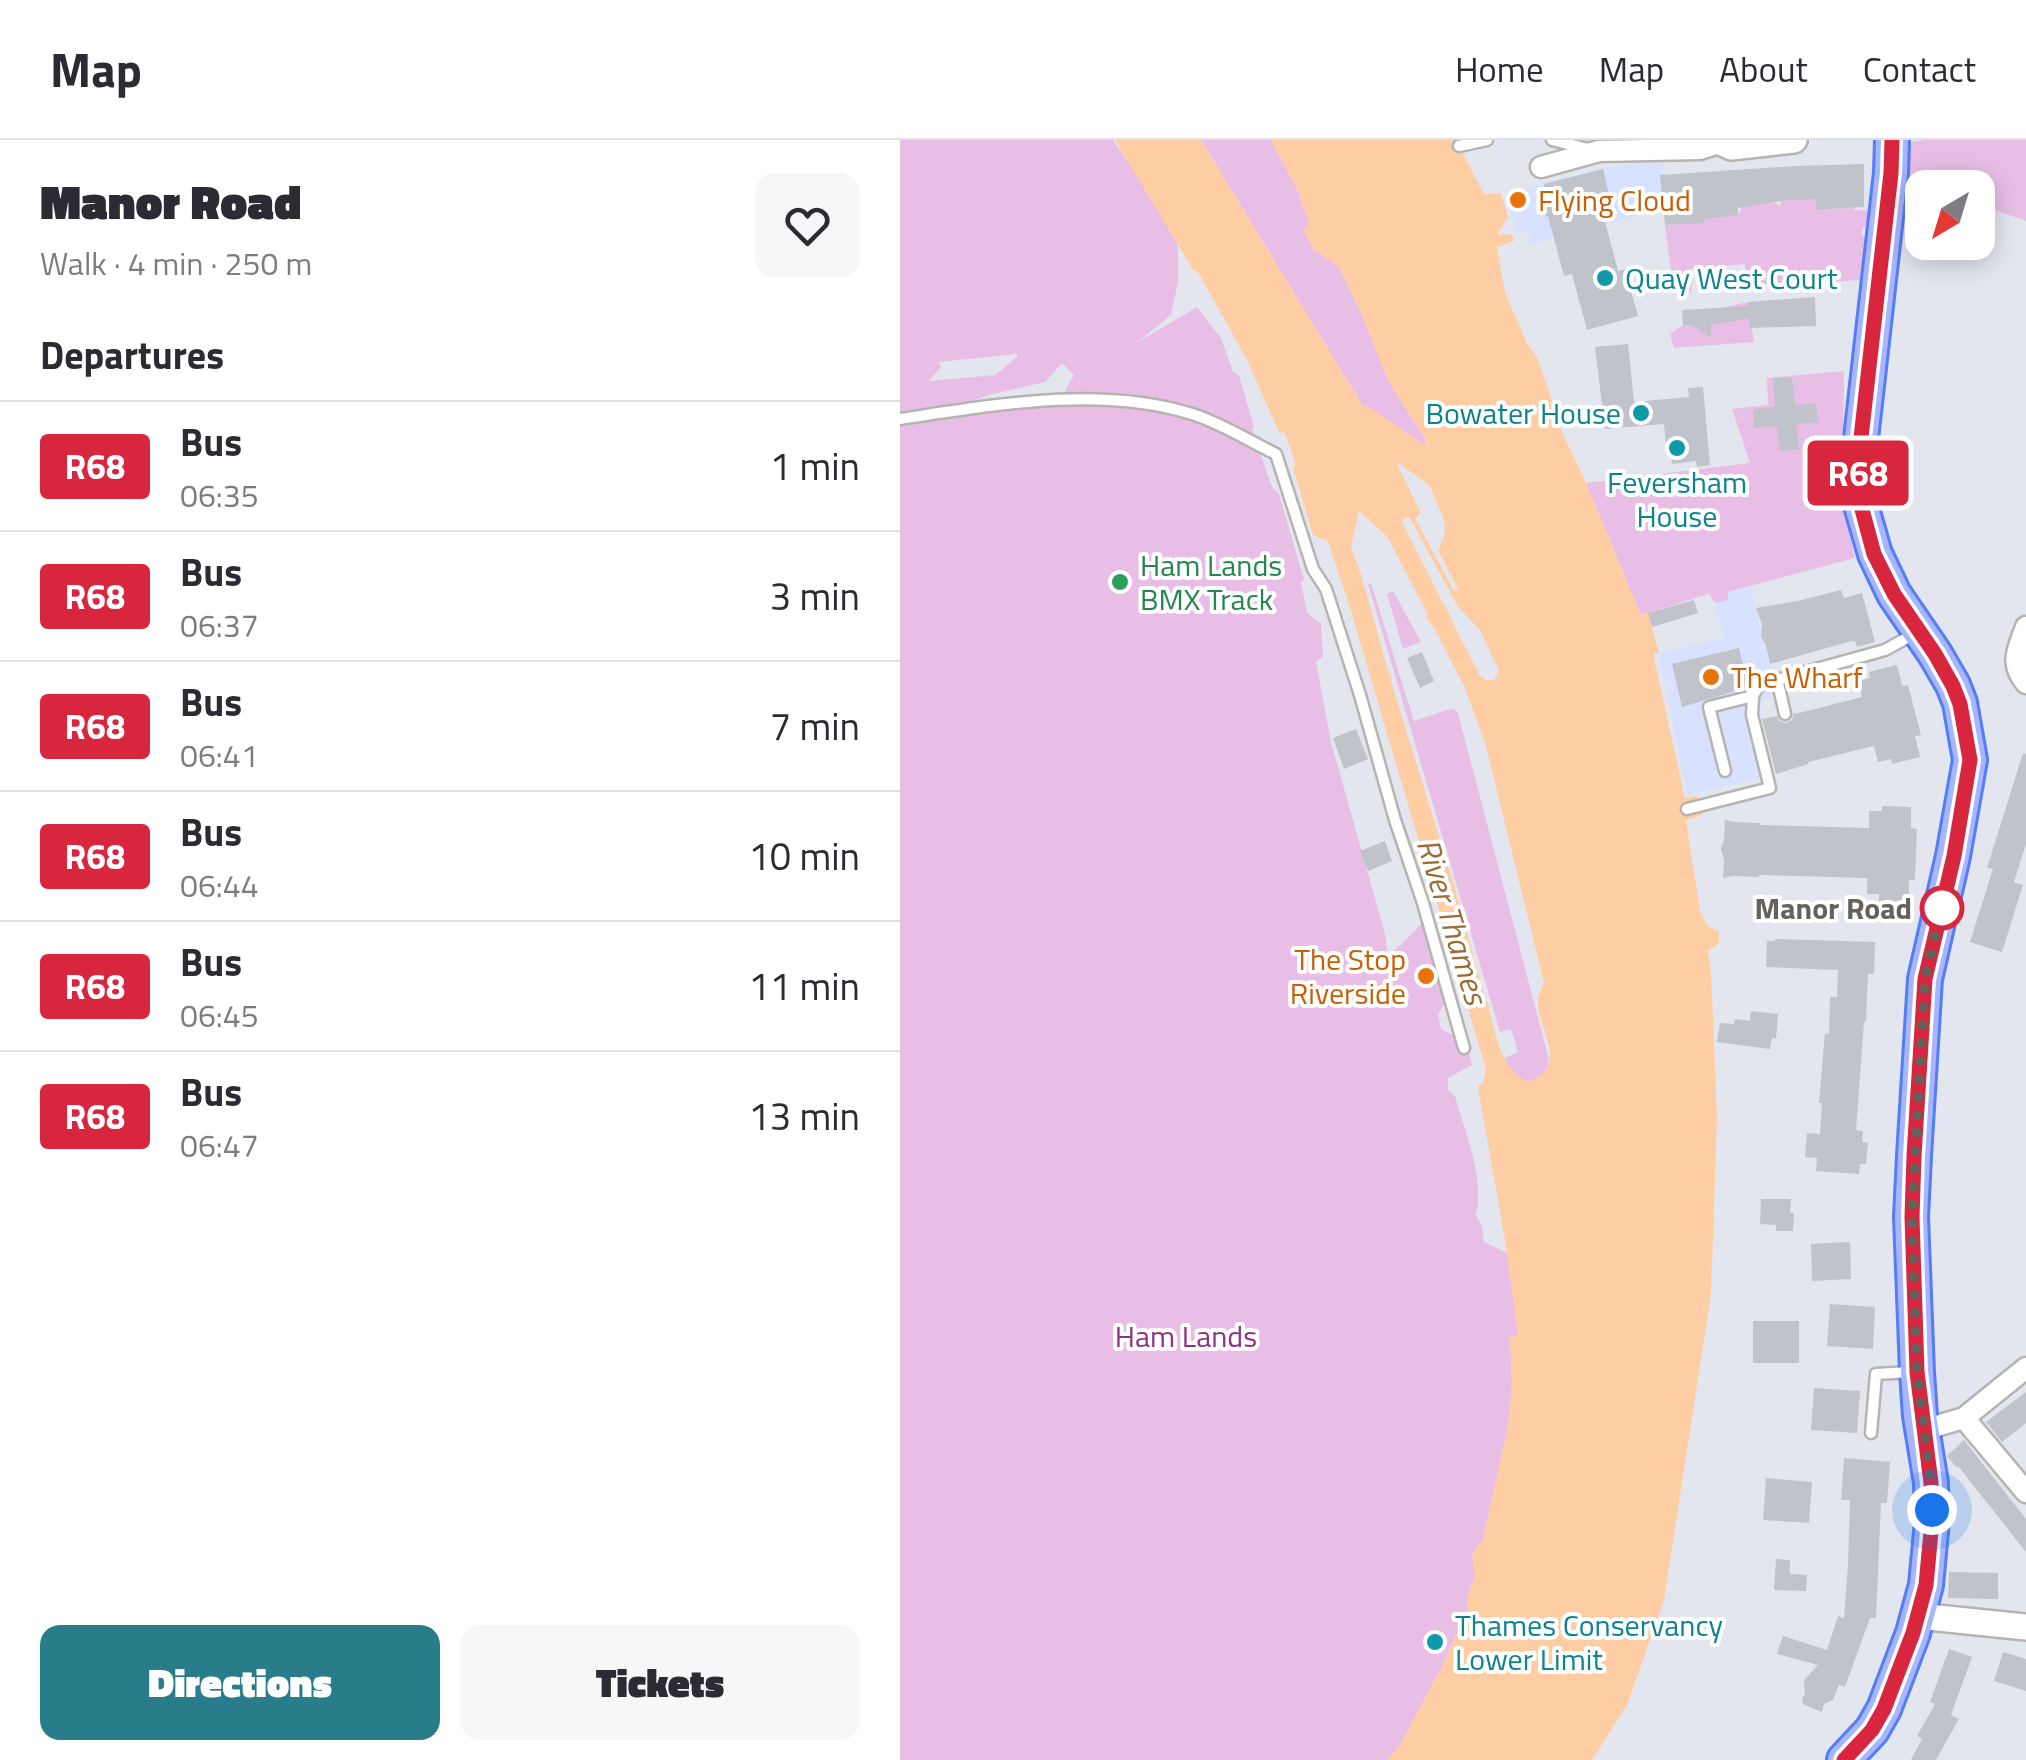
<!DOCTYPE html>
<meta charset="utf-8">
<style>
:root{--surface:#fff;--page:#f7f7f7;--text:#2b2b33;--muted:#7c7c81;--line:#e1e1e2;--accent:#297c89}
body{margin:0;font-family:"Titillium Web",sans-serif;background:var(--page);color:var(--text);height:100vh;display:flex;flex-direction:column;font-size:38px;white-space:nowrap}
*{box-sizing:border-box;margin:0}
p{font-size:32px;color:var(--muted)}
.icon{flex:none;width:55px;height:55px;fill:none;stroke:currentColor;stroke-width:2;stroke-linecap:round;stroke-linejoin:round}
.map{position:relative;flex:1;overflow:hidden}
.sheet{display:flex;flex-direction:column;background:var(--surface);width:900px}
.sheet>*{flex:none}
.badge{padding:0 20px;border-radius:8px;font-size:35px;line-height:65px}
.needle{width:65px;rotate:218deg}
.buttons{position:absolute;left:1005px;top:30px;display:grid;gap:20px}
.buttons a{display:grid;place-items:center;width:90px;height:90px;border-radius:20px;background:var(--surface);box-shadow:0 5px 25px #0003;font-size:50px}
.you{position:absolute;width:50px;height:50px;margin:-25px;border:8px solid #fff;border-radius:50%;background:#1a73e8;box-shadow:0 0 0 15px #1a73e833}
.map>.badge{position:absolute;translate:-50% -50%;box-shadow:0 0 0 5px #fff}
h2{padding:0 40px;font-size:38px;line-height:90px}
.round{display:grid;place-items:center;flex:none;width:105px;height:105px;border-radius:20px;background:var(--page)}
.overview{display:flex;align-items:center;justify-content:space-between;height:170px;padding:0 40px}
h1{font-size:48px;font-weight:800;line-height:75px}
.primary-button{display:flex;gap:20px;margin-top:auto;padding:20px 40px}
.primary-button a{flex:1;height:115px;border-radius:20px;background:var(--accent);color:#fff;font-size:40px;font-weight:800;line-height:115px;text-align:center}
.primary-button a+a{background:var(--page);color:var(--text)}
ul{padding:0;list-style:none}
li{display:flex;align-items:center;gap:30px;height:130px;padding:0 40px;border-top:2px solid var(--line)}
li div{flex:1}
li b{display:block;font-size:38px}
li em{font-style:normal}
li .badge{min-width:110px;font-weight:700;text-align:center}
header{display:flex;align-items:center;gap:60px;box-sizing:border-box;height:140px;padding:0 50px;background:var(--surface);border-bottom:2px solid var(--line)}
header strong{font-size:48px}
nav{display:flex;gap:55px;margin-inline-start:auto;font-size:35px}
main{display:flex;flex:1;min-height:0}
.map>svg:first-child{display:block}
.commercial{fill:#d8e1ff}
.green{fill:#e8bee7;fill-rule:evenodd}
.water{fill:#ffcda3;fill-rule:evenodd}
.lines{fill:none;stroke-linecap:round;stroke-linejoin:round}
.river{stroke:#ffcda3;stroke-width:30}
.building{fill:#c0c3ca}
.service-casing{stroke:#b7b4af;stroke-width:15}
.minor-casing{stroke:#b7b4af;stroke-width:25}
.tertiary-casing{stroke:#b7b4af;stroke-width:30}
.primary-casing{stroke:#537ef8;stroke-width:38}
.service{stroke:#fff;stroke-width:10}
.minor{stroke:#fff;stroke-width:20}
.tertiary{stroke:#fff;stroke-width:25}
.primary{stroke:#a8b5ff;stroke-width:32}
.line-casing{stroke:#fff;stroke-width:22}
.line{stroke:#d7263d;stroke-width:15}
.walk{stroke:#65615b;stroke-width:10;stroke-dasharray:0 18}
.food-dot{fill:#e8710a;stroke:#fff;stroke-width:4}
.culture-dot{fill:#0f9aa8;stroke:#fff;stroke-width:4}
.leisure-dot{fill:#2e9e5b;stroke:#fff;stroke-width:4}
.stop-dot{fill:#fff;stroke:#d7263d;stroke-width:5}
.labels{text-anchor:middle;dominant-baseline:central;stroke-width:8;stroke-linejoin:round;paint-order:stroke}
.food-label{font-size:30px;fill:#c56008;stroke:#fff;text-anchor:start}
.culture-label{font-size:30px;fill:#0d838f;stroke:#fff;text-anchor:start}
.leisure-label{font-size:30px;fill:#27864d;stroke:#fff;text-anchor:start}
.stop-label{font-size:30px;font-weight:bold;fill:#65615b;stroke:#fff;text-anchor:end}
.park-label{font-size:30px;fill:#8d3287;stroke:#fff}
.water-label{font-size:32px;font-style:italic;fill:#9b6b34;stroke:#fff}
</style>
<header>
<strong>Map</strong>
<nav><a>Home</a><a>Map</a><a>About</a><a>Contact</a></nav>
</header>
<main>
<section class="sheet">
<div class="overview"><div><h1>Manor Road</h1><p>Walk · 4 min · 250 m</p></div><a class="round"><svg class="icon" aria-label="heart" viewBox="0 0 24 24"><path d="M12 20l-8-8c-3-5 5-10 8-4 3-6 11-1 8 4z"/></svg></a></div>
<h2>Departures</h2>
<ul>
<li><span class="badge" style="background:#d7263d;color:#fff">R68</span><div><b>Bus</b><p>06:35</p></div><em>1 min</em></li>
<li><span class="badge" style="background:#d7263d;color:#fff">R68</span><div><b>Bus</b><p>06:37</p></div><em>3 min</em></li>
<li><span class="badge" style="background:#d7263d;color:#fff">R68</span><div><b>Bus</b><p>06:41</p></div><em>7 min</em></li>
<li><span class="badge" style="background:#d7263d;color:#fff">R68</span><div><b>Bus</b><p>06:44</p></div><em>10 min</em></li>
<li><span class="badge" style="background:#d7263d;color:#fff">R68</span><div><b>Bus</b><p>06:45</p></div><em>11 min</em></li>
<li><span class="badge" style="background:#d7263d;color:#fff">R68</span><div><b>Bus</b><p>06:47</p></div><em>13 min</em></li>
</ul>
<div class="primary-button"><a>Directions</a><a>Tickets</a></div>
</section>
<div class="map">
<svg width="1126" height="1620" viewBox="0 0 1126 1620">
<rect width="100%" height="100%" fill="#e3e6ef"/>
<path class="commercial" d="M 763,20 L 761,69 L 631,104 L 628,91 L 617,92 L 607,58 L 639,44 L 703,28 Z
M 850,446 L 877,554 L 866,558 L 858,575 L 871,635 L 787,655 L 759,513 L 824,498 L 815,463 L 828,460 L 828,452 Z"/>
<path class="green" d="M 0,0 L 213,0 L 274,90 L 278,109 L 278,142 L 271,175 L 238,202 L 297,167 L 321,198 L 333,232 L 339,235 L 354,287 L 352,290 L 372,347 L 379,354 L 404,440 L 401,442 L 407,473 L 421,484 L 423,516 L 416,522 L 431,602 L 485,794 L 488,817 L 522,783 L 541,805 L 538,830 L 548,857 L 538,875 L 541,889 L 567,902 L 572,925 L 548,938 L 548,950 L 555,956 C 565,993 585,1037 576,1075 L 582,1087 L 584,1102 L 607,1113 L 618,1194 L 610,1198 L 612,1244 L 608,1286 L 583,1400 L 572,1414 L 575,1436 L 567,1458 L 567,1469 L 543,1525 L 499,1607 L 487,1620 L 0,1620 L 0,284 L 3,283 L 0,276 ZM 117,214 L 117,217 L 95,235 L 29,241 L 41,227 L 39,222 ZM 162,223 L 174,235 L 158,264 L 99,269 L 90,259 L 83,260 L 64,276 L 40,278 L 43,270 L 93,254 L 145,242 Z
M 301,0 L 371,0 L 398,51 L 410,86 L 404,90 L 413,108 L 439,127 L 463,177 L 489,242 L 525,298 L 525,306 L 509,330 L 484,314 L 499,294 L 467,273 Z
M 1027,0 L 1126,0 L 1126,81 L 1078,64 L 1078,48 L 1032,47 L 1006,38 L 1010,2 Z
M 915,58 L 917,70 L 954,68 L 955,70 L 965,70 L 972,75 L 971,82 L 963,88 L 962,95 L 969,101 L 964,140 L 847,145 L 845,124 L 791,129 L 792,151 L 774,153 L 765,85 L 776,85 L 776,77 L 803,69 L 824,76 L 838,75 L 844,63 L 874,62 L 880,66 L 881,61 Z
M 848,162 L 854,202 L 774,208 L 770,194 L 783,185 L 811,185 L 826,167 Z
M 944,231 L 942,364 L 955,418 L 828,452 L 828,460 L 815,463 L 809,454 L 748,473 L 740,473 L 686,343 L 850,323 L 832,269 L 868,265 L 867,238 Z
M 471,443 L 514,581 L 553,568 L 558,573 L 649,920 C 647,932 640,938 629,942 C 616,938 609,932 605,918 L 618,912 L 611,889 L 600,892 L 468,444 Z
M 493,451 L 521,502 L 503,509 L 488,457 L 487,454 Z"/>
<path class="water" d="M 215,0 L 301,0 L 467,273 L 499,295 L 485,315 L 496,322 L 521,373 L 515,378 L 554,451 L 558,449 L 538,410 L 544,397 L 545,383 L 530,346 L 509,330 L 525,306 L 525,298 L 489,242 L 463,177 L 439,127 L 413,109 L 403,89 L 410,86 L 398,51 L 371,0 L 559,0 L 559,6 L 584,54 L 601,53 L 608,78 L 597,94 L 613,95 L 614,101 L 597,107 L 605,153 L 627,203 L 637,217 L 656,272 L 668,269 L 669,282 L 660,288 L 686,343 L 740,473 L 748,473 L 759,513 L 754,514 L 755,523 L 785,658 L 797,656 L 803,675 L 786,680 L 800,771 L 808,787 L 819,791 L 819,803 L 808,811 L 811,832 L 817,977 L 811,1154 L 764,1460 L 727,1565 L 692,1620 L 487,1620 L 499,1607 L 543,1525 L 567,1469 L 567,1458 L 575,1436 L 572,1414 L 583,1399 L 608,1286 L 612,1244 L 610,1198 L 618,1194 L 605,1100 L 579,953 L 578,947 L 583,942 L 586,929 L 451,471 L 428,401 L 413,395 L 393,327 L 396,325 L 385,293 L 379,292 L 347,220 L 298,132 L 293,130 ZM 459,371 L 487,396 L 528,475 L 526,477 L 530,484 L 532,484 L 564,546 L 585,602 L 644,843 C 642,848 639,853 638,859 C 636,888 671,924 630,942 C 601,933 597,896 589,870 L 590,868 L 584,855 L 554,745 L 491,541 L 492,539 L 487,527 L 461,434 L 451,407 ZM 506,377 L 510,378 L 558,467 L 580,490 L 599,531 L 594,540 L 587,540 L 580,536 L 549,475 L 550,474 L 544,465 L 502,382 Z"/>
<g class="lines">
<path class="river" d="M 463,281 L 549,340"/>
</g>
<path class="building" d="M 964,24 L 964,67 L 917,70 L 915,59 L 880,61 L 838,68 L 838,75 L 804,79 L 804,83 L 765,85 L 760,35 L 895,26 Z
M 703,29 L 712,67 L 702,70 L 718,131 L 725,129 L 738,176 L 687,190 L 672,134 L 664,136 L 648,76 L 646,77 L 638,53 L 646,51 L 644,44 Z
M 915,157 L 916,186 L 850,188 L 849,178 L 811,185 L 811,198 L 792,185 L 783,185 L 782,170 L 848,166 L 848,162 Z
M 728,204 L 734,262 L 789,257 L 788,248 L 803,247 L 810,325 L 797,327 L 796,321 L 772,324 L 771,314 L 767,315 L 764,284 L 705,289 L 695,207 Z
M 892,237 L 895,265 L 916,263 L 918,282 L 897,284 L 899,309 L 880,311 L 877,286 L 854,288 L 853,269 L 875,267 L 873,238 Z
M 941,450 L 944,458 L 962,453 L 975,502 L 957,507 L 955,501 L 952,501 L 870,524 L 866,506 L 861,496 L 862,485 L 856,468 L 898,461 Z
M 794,460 L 798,473 L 752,487 L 748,473 Z
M 839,508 L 848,545 L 838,547 L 839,550 L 782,567 L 772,524 Z
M 522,512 L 534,541 L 520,548 L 507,518 Z
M 997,525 L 1002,546 L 1008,545 L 1021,595 L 1015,596 L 1020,617 L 992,624 L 991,619 L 978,622 L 974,606 L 908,622 L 908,624 L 876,634 L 862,579 L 877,576 L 879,581 L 886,583 L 892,580 L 894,572 L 895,574 L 962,557 L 958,541 L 970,538 L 969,532 Z
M 456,589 L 468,619 L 444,629 L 433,598 Z
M 1123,613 L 1126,614 L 1126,704 L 1114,742 L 1123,745 L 1102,812 L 1070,802 L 1093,729 L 1087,728 Z
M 982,666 L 1011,667 L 1011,688 L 1017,689 L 1015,740 L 1009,740 L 1009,762 L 979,761 L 979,754 L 967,754 L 967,738 L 859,735 L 859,737 L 833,736 L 823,738 L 824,720 L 821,709 L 824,699 L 825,680 L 835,682 L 860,683 L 860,685 L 969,688 L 969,671 L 982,671 Z
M 485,701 L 492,721 L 468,731 L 460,711 Z
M 875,799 L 975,802 L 974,834 L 968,834 L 966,882 L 964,882 L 956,990 L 963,991 L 962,1002 L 968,1003 L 966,1024 L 960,1024 L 959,1034 L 916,1031 L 917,1018 L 905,1017 L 907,993 L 920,994 L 922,963 L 919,963 L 925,893 L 929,894 L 930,857 L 937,857 L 938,830 L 866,827 L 867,801 L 875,801 Z
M 851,871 L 878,874 L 876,899 L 872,898 L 870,909 L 817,902 L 820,883 L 834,884 L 835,879 L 850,881 Z
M 861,1059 L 891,1059 L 890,1073 L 894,1073 L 893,1091 L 876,1091 L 876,1085 L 860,1084 Z
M 950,1102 L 951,1139 L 912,1141 L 911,1104 Z
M 930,1164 L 975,1167 L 973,1209 L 927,1206 Z
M 853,1181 L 899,1181 L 899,1223 L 853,1223 Z
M 914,1248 L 960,1251 L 957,1293 L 911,1290 Z
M 1126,1252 L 1126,1283 L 1102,1302 L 1086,1282 Z
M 1064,1300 L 1126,1379 L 1126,1412 L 1058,1326 L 1057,1328 L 1047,1316 Z
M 944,1318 L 990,1322 L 987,1363 L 981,1363 L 976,1478 L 970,1478 L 945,1547 L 939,1545 L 933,1560 L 924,1564 L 922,1572 L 903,1564 L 902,1558 L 905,1555 L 904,1540 L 918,1525 L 877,1514 L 883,1496 L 927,1510 L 938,1476 L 944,1478 L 948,1425 L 950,1360 L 941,1360 Z
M 866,1338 L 912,1342 L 909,1383 L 863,1380 Z
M 876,1419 L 890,1420 L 890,1434 L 907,1435 L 906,1451 L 874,1450 Z
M 1049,1432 L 1098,1433 L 1098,1459 L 1048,1458 Z
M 1049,1509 L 1072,1517 L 1051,1575 L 1059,1579 L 1036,1620 L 1011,1620 L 1022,1599 L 1017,1596 L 1035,1564 L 1030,1562 Z
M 1103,1512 L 1126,1519 L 1126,1551 L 1094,1541 Z"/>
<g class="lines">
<g class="service-casing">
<path id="service" d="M 652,0 L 688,9
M 559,6 L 587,0
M 0,279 C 93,265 201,245 292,274 C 321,283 349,301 376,314 L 413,429 L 426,449 L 460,555 L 495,680 L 523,763 L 564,908
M 877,539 L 885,574
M 825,631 L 809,567 L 853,556 L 859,545 L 985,510 L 1014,494
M 787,669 L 870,648 L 852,575 L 853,556
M 971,1293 L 976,1234 L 1011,1232"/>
</g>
<g class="minor-casing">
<path id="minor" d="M 641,27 L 699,11 L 800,9 L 819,3
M 1126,487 C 1118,510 1109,522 1126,543
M 1064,1278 L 1126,1228
M 1023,1290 L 1064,1278 L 1126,1352"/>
</g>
<g class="tertiary-casing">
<path id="tertiary" d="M 816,0 L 831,7 L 894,0
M 1018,1476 L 1126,1487"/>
</g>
<g class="primary-casing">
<path id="primary" d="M 944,1620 L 972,1590 L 984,1569 L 1013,1493 L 1026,1445 L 1032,1381 L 1031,1343 L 1020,1276 L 1017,1232 L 1011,1077 L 1014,1016 L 1025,839 L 1053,716 L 1070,620 L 1060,563 L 1053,545 L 1035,514 L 994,454 L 975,414 L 960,362 L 958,325 L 991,33 L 992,0"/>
</g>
<use href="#service" class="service"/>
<use href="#minor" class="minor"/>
<use href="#tertiary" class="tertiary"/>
<use href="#primary" class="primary"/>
</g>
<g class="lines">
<g class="line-casing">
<path id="line" d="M 944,1620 L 972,1590 L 984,1569 L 1013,1493 L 1026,1445 L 1032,1381 L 1031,1343 L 1017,1232 L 1012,1077 L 1014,1016 L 1025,839 L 1054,716 L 1070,620 L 1060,564 L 1053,546 L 1035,514 L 994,454 L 974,414 L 960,362 L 958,324 L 991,33 L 992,0"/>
</g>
<use href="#line" class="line"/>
<path class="walk" d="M 1032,1370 L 1031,1343 L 1017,1232 L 1012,1077 L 1025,839 L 1045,753 L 1042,768"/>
</g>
<g class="food-dot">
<circle cx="618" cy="60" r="10"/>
<circle cx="811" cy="537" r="10"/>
<circle cx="526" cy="836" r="10"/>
</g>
<g class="culture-dot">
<circle cx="705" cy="138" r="10"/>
<circle cx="741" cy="273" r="10"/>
<circle cx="777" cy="308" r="10"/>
<circle cx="535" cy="1502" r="10"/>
</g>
<circle class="leisure-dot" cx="220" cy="442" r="10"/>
<circle class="stop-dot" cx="1042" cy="768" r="20"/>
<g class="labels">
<g class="food-label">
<text x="638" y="60">Flying Cloud</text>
<text x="831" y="537">The Wharf</text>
<text x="506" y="819" text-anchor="end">The Stop<tspan x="506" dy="34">Riverside</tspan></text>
</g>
<g class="culture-label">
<text x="725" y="138">Quay West Court</text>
<text x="721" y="273" text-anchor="end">Bowater House</text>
<text x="777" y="342" text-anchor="middle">Feversham<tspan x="777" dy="34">House</tspan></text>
<text x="555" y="1485">Thames Conservancy<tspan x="555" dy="34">Lower Limit</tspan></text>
</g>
<g class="leisure-label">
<text x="240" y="425">Ham Lands<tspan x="240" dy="34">BMX Track</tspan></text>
</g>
<g class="stop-label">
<text x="1012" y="768">Manor Road</text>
</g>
<g class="park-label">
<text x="286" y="1196">Ham Lands</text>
</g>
<g class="water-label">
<text transform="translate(553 781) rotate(73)">River Thames</text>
</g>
</g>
</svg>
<div class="buttons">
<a><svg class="needle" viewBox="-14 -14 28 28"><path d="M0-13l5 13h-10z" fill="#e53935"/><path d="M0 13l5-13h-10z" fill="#7c7c81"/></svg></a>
</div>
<div class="you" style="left:1032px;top:1370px"></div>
<b class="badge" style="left:958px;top:333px;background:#d7263d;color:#fff">R68</b>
</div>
</main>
